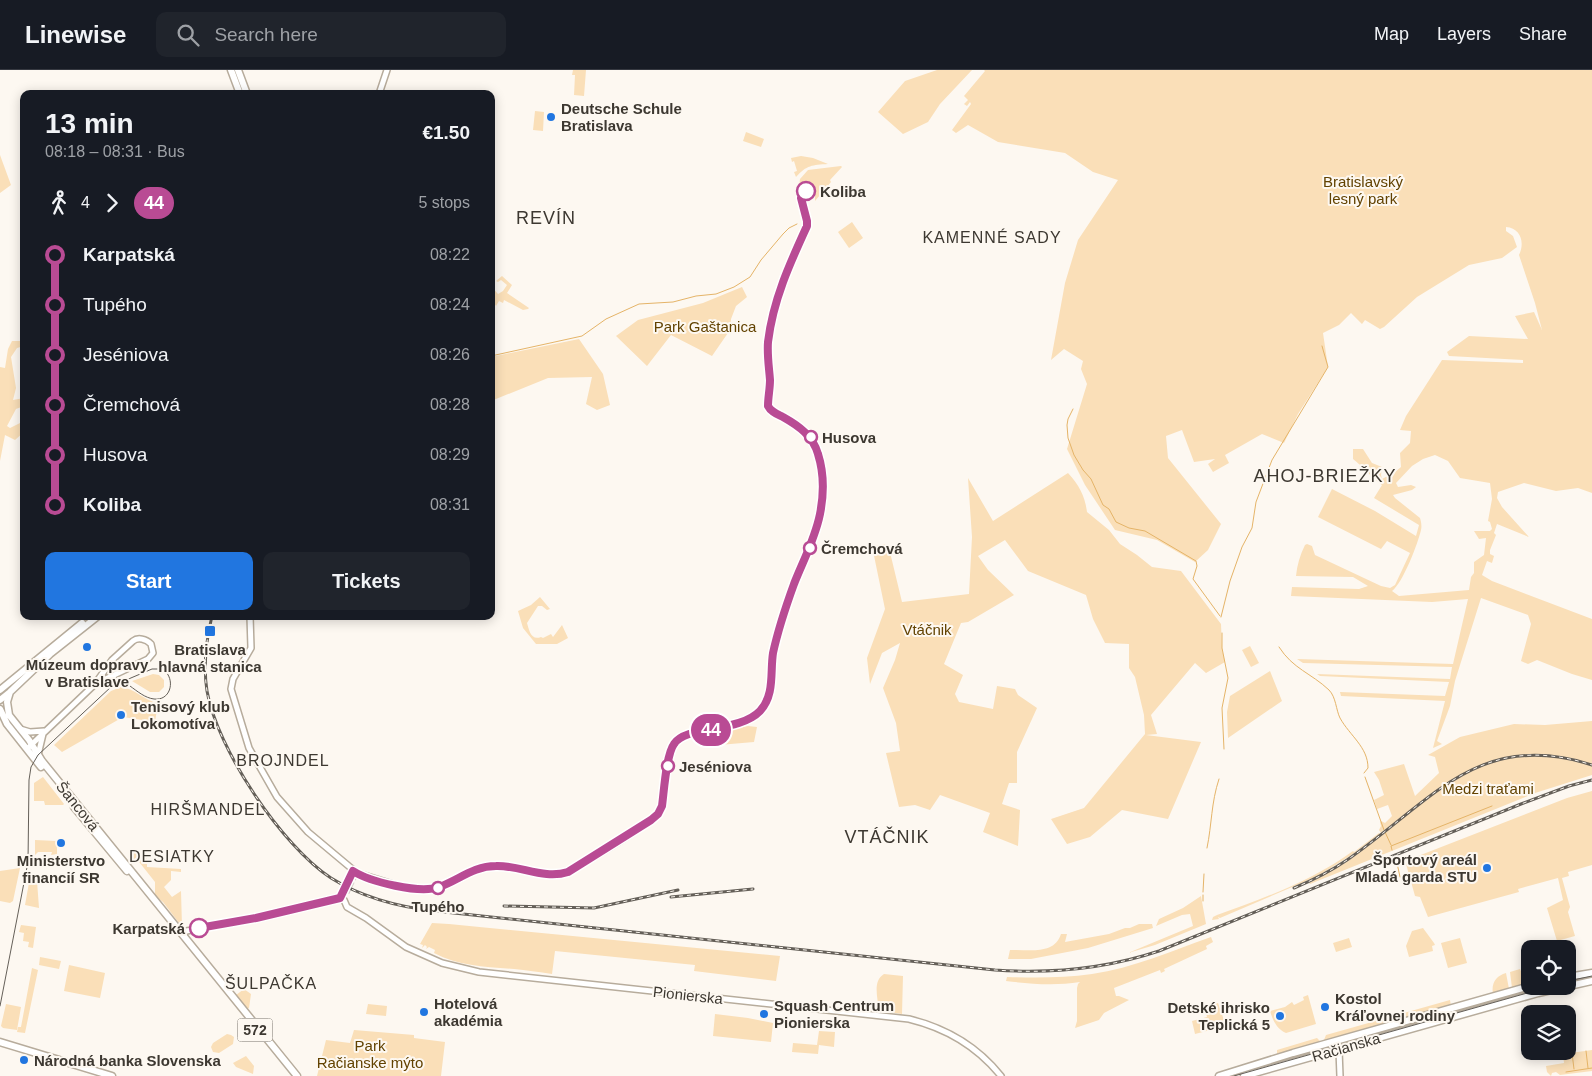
<!DOCTYPE html>
<meta charset="utf-8">
<style>
:root{--surface:#171b24;--page:#20242c;--text:#f1f3f6;--muted:#9ea1a6;--line:#363941;--accent:#2176e0}
body{margin:0;font-family:Helvetica,sans-serif;background:var(--page);color:var(--text);height:100vh;display:flex;flex-direction:column;font-size:19px;white-space:nowrap}
*{box-sizing:border-box;margin:0}
p{font-size:16px;color:var(--muted)}
.icon{flex:none;width:28px;height:28px;fill:none;stroke:currentColor;stroke-width:2;stroke-linecap:round;stroke-linejoin:round}
.map{position:relative;flex:1;overflow:hidden}
.drawer{position:absolute;left:20px;top:20px;width:475px;height:530px;display:flex;flex-direction:column;background:var(--surface);border-radius:10px;box-shadow:0 2px 12px #0003}
.drawer>*{flex:none}
.badge{padding:0 10px;border-radius:16px;font-size:18px;line-height:32px}
.buttons{position:absolute;left:1521px;top:870px;display:grid;gap:10px}
.buttons a{display:grid;place-items:center;width:55px;height:55px;border-radius:10px;background:var(--surface);box-shadow:0 2px 12px #0003;font-size:25px}
.map>.badge{position:absolute;translate:-50% -50%;box-shadow:0 0 0 2px #fff}
.legs{display:flex;align-items:center;gap:8px;height:55px;padding:0 25px;font-size:16px}
.legs p{margin-inline-start:auto}
.overview{display:flex;align-items:center;justify-content:space-between;height:85px;padding:0 25px}
h1{font-size:28px;font-weight:600;line-height:38px}
.button{display:flex;gap:10px;margin-top:auto;padding:10px 25px}
.button a{flex:1;height:58px;border-radius:10px;background:var(--accent);color:#fff;font-size:20px;font-weight:600;line-height:58px;text-align:center}
.button a+a{background:var(--page);color:var(--text)}
ul{padding:0 25px;list-style:none}
li{display:flex;align-items:center;gap:18px;height:50px;font-size:19px}
li i{display:grid;place-items:center;width:8px;height:100%;margin:0 6px;background:currentColor}
li i::after{content:'';width:12px;height:12px;margin:-6px;border:4px solid;border-radius:50%;background:var(--surface)}
li p{margin-inline-start:auto}
li:first-child i{background:linear-gradient(#0000 50%,currentColor 0)}
li:last-child i{background:linear-gradient(currentColor 50%,#0000 0)}
header{display:flex;align-items:center;gap:30px;box-sizing:border-box;height:70px;padding:0 25px;background:var(--surface);border-bottom:1px solid var(--line)}
header strong{font-size:24px}
nav{display:flex;gap:28px;margin-inline-start:auto;font-size:18px}
.search{width:350px;height:45px;background:var(--page);display:flex;align-items:center;gap:12px;box-sizing:border-box;padding:0 18px;border-radius:10px;color:var(--muted);font-size:19px}
.map>svg:first-child{display:block}
.green{fill:#fadfb8;fill-rule:evenodd}
.lines{fill:none;stroke-linecap:round;stroke-linejoin:round}
.stream{stroke:#e5b468;stroke-width:1}
.minor-tunnel{stroke:#d7d2cb;stroke-width:5;stroke-dasharray:5 2.5;stroke-linecap:butt}
.minor-casing{stroke:#b7ac9c;stroke-width:8}
.major-casing{stroke:#b7ac9c;stroke-width:9}
.minor{stroke:#fff;stroke-width:5}
.major{stroke:#fff;stroke-width:6}
.tram{stroke:#645f58;stroke-width:1}
.rail-casing{stroke:#645f58;stroke-width:3}
.rail{stroke:#fdf8f1;stroke-width:1;stroke-dasharray:4;stroke-linecap:butt}
.line-1-casing{stroke:#fff;stroke-width:11}
.line-1{stroke:#b94b94;stroke-width:8}
.poi-dot{fill:#2176e0;stroke:#fdf8f1;stroke-width:2}
.stop-1-dot{fill:#fff;stroke:#b94b94;stroke-width:2.5}
.labels{text-anchor:middle;dominant-baseline:central;stroke-width:4;stroke-linejoin:round;paint-order:stroke}
.shield{fill:#fdf8f1;stroke:#77726b;stroke-width:1}
.shield-label{font-size:14px;font-weight:bold;fill:#3d3831}
.poi-label{font-size:15px;font-weight:bold;fill:#3d3831;stroke:#fdf8f1;text-anchor:start}
.park-label{font-size:15px;fill:#624201;stroke:#fdf8f1}
.stop-label{font-size:15px;font-weight:bold;fill:#3d3831;stroke:#fdf8f1;text-anchor:start}
.street-label{font-size:15px;fill:#3d3831;stroke:#fdf8f1}
.neighbourhood-label{font-size:16px;letter-spacing:1px;fill:#3d3831;stroke:#fdf8f1}
.quarter-label{font-size:18px;letter-spacing:1px;fill:#3d3831;stroke:#fdf8f1}
</style>
<header>
<strong>Linewise</strong>
<div class="search"><svg class="icon" aria-label="search" viewBox="0 0 24 24"><circle cx="10" cy="10" r="6"/><path d="M15 15l6 6"/></svg>Search here</div>
<nav><a>Map</a><a>Layers</a><a>Share</a></nav>
</header>
<div class="map">
<svg width="1592" height="1006" viewBox="0 0 1592 1006">
<rect width="100%" height="100%" fill="#fdf8f1"/>
<path class="green" d="M 573,0 L 586,0 L 584,26 L 574,25 L 575,5 L 572,5 Z
M 937,0 L 972,0 L 940,34 L 928,52 L 903,64 L 878,42 L 905,11 Z
M 984,0 L 1592,0 L 1592,423 L 1578,418 L 1556,421 L 1524,413 L 1498,422 L 1497,428 L 1502,437 L 1529,467 L 1497,454 L 1494,463 L 1496,465 L 1490,480 L 1490,484 L 1494,486 L 1492,493 L 1487,491 L 1482,505 L 1492,511 L 1592,549 L 1592,610 L 1572,604 L 1537,590 L 1528,594 L 1521,591 L 1531,554 L 1528,545 L 1481,528 L 1455,611 L 1450,636 L 1437,671 L 1442,674 L 1433,678 L 1445,631 L 1341,626 L 1340,622 L 1445,626 L 1449,612 L 1320,606 L 1317,604 L 1450,609 L 1452,597 L 1303,593 L 1297,589 L 1453,594 L 1468,529 L 1432,532 L 1291,526 L 1292,517 L 1359,519 L 1368,516 L 1353,507 L 1296,506 C 1297,495 1300,485 1305,475 L 1307,474 L 1312,476 L 1315,485 L 1381,516 L 1390,518 L 1395,515 L 1410,483 L 1387,471 L 1381,479 L 1318,447 L 1332,419 L 1375,441 L 1416,466 L 1419,455 L 1374,428 L 1382,415 C 1371,407 1363,397 1353,389 L 1353,379 L 1363,379 L 1372,393 L 1382,397 L 1381,405 L 1382,409 L 1395,402 L 1401,397 L 1400,383 L 1410,373 L 1411,361 L 1400,360 L 1406,346 L 1442,290 L 1523,293 L 1523,290 L 1449,286 L 1447,282 L 1469,266 L 1528,269 L 1515,246 L 1534,242 L 1542,260 L 1535,233 L 1519,185 C 1525,173 1521,158 1506,157 L 1506,161 L 1513,166 L 1517,177 L 1502,188 L 1469,195 L 1417,227 L 1384,257 L 1380,259 L 1365,250 L 1362,254 L 1351,243 L 1339,255 L 1323,263 L 1328,297 L 1298,344 L 1284,373 L 1262,364 L 1225,385 L 1229,393 L 1213,402 L 1208,394 L 1215,389 L 1194,392 L 1182,360 L 1166,366 L 1168,388 L 1221,454 L 1208,480 L 1195,492 L 1157,470 L 1115,460 L 1085,415 L 1067,379 L 1087,314 L 1081,299 L 1083,291 L 1064,279 L 1051,290 L 1065,213 L 1078,170 L 1118,110 L 1093,102 L 1065,83 L 998,72 L 968,55 L 956,63 L 952,60 L 971,34 L 970,32 L 967,36 L 964,34 L 968,30 L 964,26 L 985,1 ZM 1435,385 L 1448,391 L 1460,408 L 1490,413 L 1492,429 L 1488,451 L 1490,452 L 1492,459 L 1490,461 L 1474,461 L 1479,469 L 1486,468 L 1484,485 L 1474,492 L 1474,503 L 1471,507 L 1469,520 L 1399,526 L 1392,521 C 1403,513 1418,473 1421,460 C 1422,456 1421,451 1420,448 L 1395,428 L 1393,425 L 1412,420 L 1416,417 L 1411,415 L 1398,417 L 1396,413 L 1412,396 L 1423,389 Z
M 535,41 L 544,42 L 543,61 L 533,60 Z
M 746,62 L 764,69 L 761,77 L 743,71 Z
M 0,85 L 11,115 L 0,123 Z
M 801,86 L 813,88 L 828,94 C 812,95 807,95 796,107 L 794,102 L 797,101 L 794,91 L 792,92 L 791,88 Z
M 841,96 L 842,97 L 830,110 L 831,112 L 815,131 L 815,125 L 811,121 L 812,118 L 799,117 L 800,109 L 808,100 Z
M 852,152 L 863,168 L 849,178 L 838,162 Z
M 502,206 L 512,215 L 507,223 L 529,238 L 528,239 L 523,240 L 504,230 L 503,233 L 499,231 L 496,236 L 491,229 L 491,216 L 498,224 L 503,221 L 507,215 L 501,210 L 498,212 L 496,211 Z
M 742,217 L 747,227 L 736,236 L 731,249 L 730,260 L 712,286 L 671,265 L 647,296 L 616,266 L 638,250 L 703,233 Z
M 579,269 L 603,304 L 610,335 L 597,340 L 586,334 L 592,307 L 548,308 L 491,331 L 491,287 Z
M 12,271 L 24,271 L 24,276 L 17,278 L 11,287 L 16,318 L 13,330 L 24,328 L 24,336 L 16,339 L 7,356 L 10,358 L 24,351 L 24,362 L 15,370 L 5,365 L 0,391 L 0,297 L 5,298 L 8,279 Z
M 1068,403 C 1079,415 1085,426 1087,442 L 1109,460 L 1120,474 L 1137,485 L 1152,497 L 1181,501 L 1221,554 L 1222,579 L 1225,592 L 1206,603 L 1195,593 L 1151,645 L 1157,664 L 1146,665 L 1201,672 L 1168,749 L 1122,740 L 1090,767 L 1067,774 L 1051,749 L 1084,738 L 1145,664 L 1144,645 L 1135,607 L 1129,598 L 1129,574 L 1105,573 L 1093,549 L 1086,525 L 1028,501 L 1005,470 L 978,486 L 988,500 L 1014,525 L 968,552 L 961,553 L 944,594 L 963,605 L 955,624 L 959,632 L 993,639 L 997,616 L 1015,619 L 1018,625 L 1037,638 L 1017,682 L 1017,713 L 1009,713 L 1002,734 L 1020,740 L 1018,776 L 983,762 L 990,743 L 940,725 L 930,740 L 915,735 L 899,737 L 886,683 L 900,681 L 896,653 L 883,618 L 895,590 L 900,573 L 882,583 L 870,614 L 867,588 L 885,539 L 872,476 L 888,474 L 902,532 L 969,524 L 972,467 L 968,408 L 993,451 Z
M 540,527 L 550,539 L 547,540 L 542,536 L 538,536 L 527,553 C 529,560 531,571 541,567 L 543,568 L 551,564 L 553,567 L 562,555 L 568,568 L 557,574 L 536,574 L 523,558 L 518,541 L 531,535 Z
M 1250,576 L 1259,593 L 1251,597 L 1242,580 Z
M 1270,601 L 1282,631 L 1228,668 L 1227,642 L 1230,626 Z
M 153,604 L 159,605 L 164,610 L 164,617 L 159,622 L 150,622 L 132,611 Z
M 121,617 C 135,618 144,631 158,633 L 155,652 L 123,647 L 62,682 L 54,675 L 111,621 Z
M 1592,651 L 1592,705 L 1535,723 L 1310,814 L 1309,813 L 1348,791 L 1386,761 L 1385,759 L 1381,763 L 1379,760 L 1381,756 L 1380,752 L 1381,751 L 1385,753 L 1392,746 L 1388,735 L 1377,739 L 1374,730 L 1384,725 L 1379,710 L 1374,702 L 1404,694 L 1415,726 L 1439,703 L 1435,687 L 1428,685 L 1460,667 L 1514,654 L 1545,655 Z
M 748,656 L 757,657 L 754,672 L 719,675 L 716,663 Z
M 43,707 L 64,734 L 63,735 L 45,735 L 44,731 L 34,731 L 34,713 Z
M 1592,721 L 1592,795 L 1568,802 L 1569,806 L 1562,808 L 1570,837 L 1568,842 L 1575,866 L 1557,871 L 1547,838 L 1563,830 L 1558,808 L 1518,819 L 1519,822 L 1428,847 L 1420,827 L 1415,826 L 1406,794 L 1413,788 L 1567,728 Z
M 1379,763 L 1380,764 L 1353,784 L 1318,806 L 1220,848 L 1218,847 L 1219,849 L 1212,850 L 1213,847 L 1217,845 C 1264,828 1312,811 1353,781 L 1354,782 Z
M 35,770 L 57,771 L 57,784 L 51,785 L 52,782 L 38,782 L 35,785 Z
M 136,782 L 147,784 L 147,797 L 181,799 L 181,802 L 171,801 L 171,810 L 164,817 L 172,827 L 181,821 L 182,857 L 163,832 L 155,826 L 155,812 L 136,788 L 133,790 L 132,789 L 131,785 Z
M 20,798 L 13,831 L 10,833 L 0,831 L 0,801 Z
M 30,807 L 62,807 L 63,814 L 37,811 L 39,838 L 25,835 Z
M 1201,826 L 1206,854 L 1155,875 L 1128,883 L 1193,856 L 1190,844 L 1182,845 L 1156,856 L 1159,849 L 1183,838 Z
M 432,853 L 449,854 L 780,886 L 776,911 L 694,901 L 695,895 L 555,881 L 552,904 C 539,902 526,900 514,899 C 486,897 459,896 434,883 L 435,880 L 429,877 L 426,879 L 427,877 L 425,875 L 422,878 L 423,875 L 420,874 Z
M 1139,854 L 1152,854 L 1153,858 L 1088,878 L 1031,889 L 1008,889 L 1010,880 C 1027,879 1054,886 1061,864 L 1067,864 L 1065,872 L 1109,864 L 1125,858 L 1130,858 Z
M 21,855 L 36,857 L 33,878 L 28,877 L 29,872 L 23,871 L 24,863 L 19,862 Z
M 1423,858 L 1434,873 L 1435,875 L 1432,876 L 1433,881 L 1409,887 L 1406,876 L 1412,861 Z
M 1211,867 L 1213,872 L 1206,876 L 1207,879 L 1164,899 L 1165,901 L 1161,903 L 1160,900 L 1114,918 L 1116,926 L 1119,926 L 1129,930 L 1104,943 L 1099,950 L 1075,958 L 1077,951 L 1077,918 L 1078,914 L 1080,912 C 1055,916 1031,914 1006,911 L 1007,907 C 1035,908 1064,908 1092,904 C 1133,898 1172,881 1211,867 Z
M 1349,868 L 1352,877 L 1336,882 L 1333,873 Z
M 1460,868 L 1467,893 L 1448,898 L 1441,873 Z
M 40,887 L 61,891 L 59,899 L 39,895 Z
M 69,895 L 105,903 L 100,928 L 64,921 Z
M 32,898 L 38,900 L 25,963 L 17,962 L 18,957 L 21,957 Z
M 1520,899 L 1527,914 L 1512,918 L 1510,902 Z
M 1506,903 L 1509,919 L 1493,924 C 1491,913 1496,906 1506,903 Z
M 884,904 L 903,906 L 902,944 L 879,941 C 878,929 872,911 884,904 Z
M 244,919 L 251,924 L 249,938 L 247,939 L 236,925 Z
M 1308,925 L 1316,954 L 1286,963 C 1277,959 1273,951 1270,941 L 1285,937 L 1292,932 L 1294,935 L 1304,930 L 1303,927 Z
M 1450,930 L 1451,936 L 1325,972 L 1324,970 L 1326,965 Z
M 1218,933 L 1226,956 L 1195,964 L 1192,951 L 1207,947 L 1204,936 Z
M 6,934 L 21,937 L 17,960 L 3,958 L 1,956 Z
M 368,934 L 387,936 L 386,946 L 366,944 Z
M 715,944 L 748,948 L 773,953 L 771,972 L 713,966 Z
M 354,960 L 414,965 L 414,968 L 445,972 L 441,1006 L 317,1006 L 326,970 L 350,973 Z
M 819,961 L 835,962 L 834,977 L 819,975 L 818,984 L 792,982 L 793,973 L 817,975 Z
M 227,964 L 231,965 L 234,967 L 233,974 L 219,983 L 213,982 L 211,977 L 213,973 Z
M 1317,968 L 1322,973 L 1261,991 L 1257,990 L 1277,984 L 1277,980 Z
M 1592,980 L 1592,1001 L 1560,1005 L 1556,1002 L 1552,1003 L 1551,1006 L 1547,1002 L 1546,996 L 1564,993 L 1563,984 Z
M 246,986 L 254,996 L 253,1004 L 236,997 L 233,993 Z"/>
<g class="lines">
<path class="stream" d="M 491,286 L 582,266 L 606,249 L 639,234 L 673,232 L 696,226 L 716,224 L 734,217 L 750,207 L 761,190 L 783,164 L 789,158 L 797,154
M 1073,339 L 1068,349 L 1067,355 L 1068,368 L 1074,385 L 1083,400 L 1091,409 L 1103,435 L 1109,439 L 1116,452 L 1129,458 L 1145,461 L 1196,491 L 1197,496 L 1193,509 L 1220,546
M 1221,547 L 1230,511 L 1242,477 L 1252,458 L 1256,432 L 1272,390 L 1328,297 L 1322,276
M 1222,563 L 1222,578 L 1228,608 L 1222,638 L 1224,679
M 1279,577 C 1293,599 1311,603 1329,620 C 1336,627 1336,640 1340,648 C 1350,666 1368,677 1368,698 L 1364,703
M 1365,707 L 1384,760
M 1385,762 L 1391,775
M 1207,778 C 1212,754 1211,733 1219,709
M 1392,780 L 1391,776 L 1492,736
M 1397,793 L 1400,807
M 1203,822 L 1204,804
M 1203,825 L 1203,831
M 1586,981 L 1588,998
M 1572,983 L 1574,999
M 1566,1002 L 1592,998"/>
<path class="minor-tunnel" d="M 344,821 L 351,806
M 347,823 L 354,808"/>
<g class="minor-casing">
<path id="minor" d="M 379,24 L 387,0
M 250,546 L 251,578 L 233,609 L 231,619 L 249,678 L 277,727 L 308,762 L 357,803 L 409,819 L 423,820 L 438,818 L 469,802 L 483,797 L 503,796 L 552,805 L 560,804 L 572,800 C 589,790 652,754 660,741 C 668,725 662,684 676,671 C 694,654 737,664 760,641 C 775,626 769,603 773,584 C 778,561 786,536 794,515 C 803,491 815,469 820,444 C 824,424 824,403 818,384 C 813,366 799,356 783,347 C 777,344 770,342 768,336 C 769,327 770,319 770,310 C 769,297 767,285 768,272 C 772,230 790,193 807,156 L 807,151
M 20,659 L 30,662 L 44,661
M 29,677 L 95,614 L 112,590 L 133,571 C 138,567 146,569 151,574 L 153,583 L 148,589 L 95,614
M 38,685 L 43,664
M 340,828 L 344,830 L 347,837 L 366,848 L 406,877 L 442,893 L 479,902 L 909,949 C 946,958 977,976 1001,1006
M 181,862 L 251,849 L 340,828
M 1339,980 L 1340,1006"/>
</g>
<g class="major-casing">
<path id="major" d="M 231,0 L 240,24
M 238,0 L 247,24
M 0,620 L 82,553
M 10,622 L 7,632 L 9,645 L 29,670 L 42,691 L 297,1006
M 0,630 L 10,622 L 50,584 L 98,546
M 0,639 L 7,654 L 41,697
M 74,737 L 127,801
M 1568,907 L 1592,903
M 0,972 L 112,1006
M 1219,1006 L 1293,983 L 1530,916
M 1244,1006 L 1538,923 L 1592,911"/>
</g>
<use href="#minor" class="minor"/>
<use href="#major" class="major"/>
<path class="tram" d="M 1568,911 L 1592,906
M 0,936 L 28,792 L 29,710 L 31,697 L 38,685 L 112,616 L 152,599 L 160,599 L 166,602 C 175,612 170,631 154,629 C 145,628 137,621 130,616
M 1234,1006 L 1552,916"/>
<g class="rail-casing">
<path id="rail" d="M 212,546 C 206,571 203,596 207,621 C 217,679 282,776 331,808 C 363,828 399,837 435,841 L 995,900 C 1052,904 1105,899 1159,881 L 1521,734 L 1569,716 L 1592,710
M 1294,818 C 1313,810 1331,801 1347,790 C 1430,733 1478,658 1592,695
M 671,827 L 753,819
M 504,836 L 594,838 L 678,820"/>
</g>
<use href="#rail" class="rail"/>
</g>
<g class="lines">
<g class="line-1-casing">
<path id="line-1" d="M 199,858 L 256,848 L 340,828 L 353,801 C 370,812 420,824 439,817 C 459,810 473,796 496,796 C 520,795 544,810 568,802 L 651,750 L 658,744 L 662,736 C 664,722 666,685 674,674 C 686,655 739,663 760,641 C 775,625 770,602 773,583 C 778,560 786,536 794,514 C 803,491 815,469 820,444 C 824,424 824,403 818,384 C 813,366 799,356 783,347 C 777,344 771,342 768,336 C 768,327 770,319 770,310 C 769,297 767,285 768,272 C 773,230 790,193 807,156 L 807,151 L 801,128 L 806,121"/>
</g>
<use href="#line-1" class="line-1"/>
</g>
<g class="poi-dot">
<circle cx="551" cy="47" r="5"/>
<rect x="204" y="555" width="12" height="12" rx="2.5"/>
<circle cx="87" cy="577" r="5"/>
<circle cx="121" cy="645" r="5"/>
<circle cx="61" cy="773" r="5"/>
<circle cx="1487" cy="798" r="5"/>
<circle cx="1325" cy="937" r="5"/>
<circle cx="424" cy="942" r="5"/>
<circle cx="764" cy="944" r="5"/>
<circle cx="1280" cy="946" r="5"/>
<circle cx="24" cy="990" r="5"/>
</g>
<g class="stop-1-dot">
<circle cx="806" cy="121" r="9"/>
<circle cx="811" cy="367" r="6"/>
<circle cx="810" cy="478" r="6"/>
<circle cx="668" cy="696" r="6"/>
<circle cx="438" cy="818" r="6"/>
<circle cx="199" cy="858" r="9"/>
</g>
<g class="labels">
<rect class="shield" x="237.5" y="948.5" width="35" height="23" rx="4"/>
<g class="shield-label">
<text x="255" y="960">572</text>
</g>
<g class="poi-label">
<text x="561" y="38">Deutsche Schule<tspan x="561" dy="17">Bratislava</tspan></text>
<text x="210" y="579" text-anchor="middle">Bratislava<tspan x="210" dy="17">hlavná stanica</tspan></text>
<text x="87" y="594" text-anchor="middle">Múzeum dopravy<tspan x="87" dy="17">v Bratislave</tspan></text>
<text x="131" y="636">Tenisový klub<tspan x="131" dy="17">Lokomotíva</tspan></text>
<text x="1477" y="789" text-anchor="end">Športový areál<tspan x="1477" dy="17">Mladá garda STU</tspan></text>
<text x="61" y="790" text-anchor="middle">Ministerstvo<tspan x="61" dy="17">financií SR</tspan></text>
<text x="1335" y="928">Kostol<tspan x="1335" dy="17">Kráľovnej rodiny</tspan></text>
<text x="434" y="933">Hotelová<tspan x="434" dy="17">akadémia</tspan></text>
<text x="774" y="935">Squash Centrum<tspan x="774" dy="17">Pionierska</tspan></text>
<text x="1270" y="937" text-anchor="end">Detské ihrisko<tspan x="1270" dy="17">Teplická 5</tspan></text>
<text x="34" y="990">Národná banka Slovenska</text>
</g>
<g class="park-label">
<text x="1363" y="111">Bratislavský<tspan x="1363" dy="17">lesný park</tspan></text>
<text x="705" y="256">Park Gaštanica</text>
<text x="927" y="559">Vtáčnik</text>
<text x="1488" y="718">Medzi traťami</text>
<text x="370" y="975">Park<tspan x="370" dy="17">Račianske mýto</tspan></text>
</g>
<g class="stop-label">
<text x="820" y="121">Koliba</text>
<text x="822" y="367">Husova</text>
<text x="821" y="478">Čremchová</text>
<text x="679" y="696">Jeséniova</text>
<text x="438" y="836" text-anchor="middle">Tupého</text>
<text x="185" y="858" text-anchor="end">Karpatská</text>
</g>
<g class="street-label">
<text transform="translate(78 736) rotate(51)">Šancová</text>
<text transform="translate(688 925) rotate(6)">Pionierska</text>
<text transform="translate(1346 977) rotate(-16)">Račianska</text>
</g>
<g class="neighbourhood-label">
<text x="992" y="167">KAMENNÉ SADY</text>
<text x="283" y="690">BROJNDEL</text>
<text x="208" y="739">HIRŠMANDEL</text>
<text x="172" y="786">DESIATKY</text>
<text x="271" y="913">ŠULPAČKA</text>
</g>
<g class="quarter-label">
<text x="546" y="148">REVÍN</text>
<text x="1325" y="406">AHOJ-BRIEŽKY</text>
<text x="887" y="767">VTÁČNIK</text>
</g>
</g>
</svg>
<div class="buttons">
<a><svg class="icon" aria-label="locate" viewBox="0 0 24 24"><circle cx="12" cy="12" r="6"/><path d="M12 2v4M12 18v4M2 12h4M18 12h4"/></svg></a>
<a><svg class="icon" aria-label="layers" viewBox="0 0 24 24"><path d="M12 4l9 5-9 5-9-5zM3 14l9 5 9-5"/></svg></a>
</div>
<b class="badge" style="left:711px;top:660px;background:#b94b94;color:#fff">44</b>
<section class="drawer">
<div class="overview"><div><h1>13 min</h1><p>08:18 – 08:31 · Bus</p></div><b>€1.50</b></div>
<div class="legs"><svg class="icon" aria-label="walk" viewBox="0 0 24 24"><circle cx="13" cy="4" r="2"/><path d="M13 8l-2 6 4 7M11 14l-3 7M7 12l3-4h3l4 4"/></svg>4<svg class="icon" aria-label="forward" viewBox="0 0 24 24"><path d="M9 5l7 7-7 7"/></svg><b class="badge" style="background:#b94b94;color:#fff">44</b><p>5 stops</p></div>
<ul>
<li><i style="color:#b94b94"></i><b>Karpatská</b><p>08:22</p></li>
<li><i style="color:#b94b94"></i><span>Tupého</span><p>08:24</p></li>
<li><i style="color:#b94b94"></i><span>Jeséniova</span><p>08:26</p></li>
<li><i style="color:#b94b94"></i><span>Čremchová</span><p>08:28</p></li>
<li><i style="color:#b94b94"></i><span>Husova</span><p>08:29</p></li>
<li><i style="color:#b94b94"></i><b>Koliba</b><p>08:31</p></li>
</ul>
<div class="button"><a>Start</a><a>Tickets</a></div>
</section>
</div>
